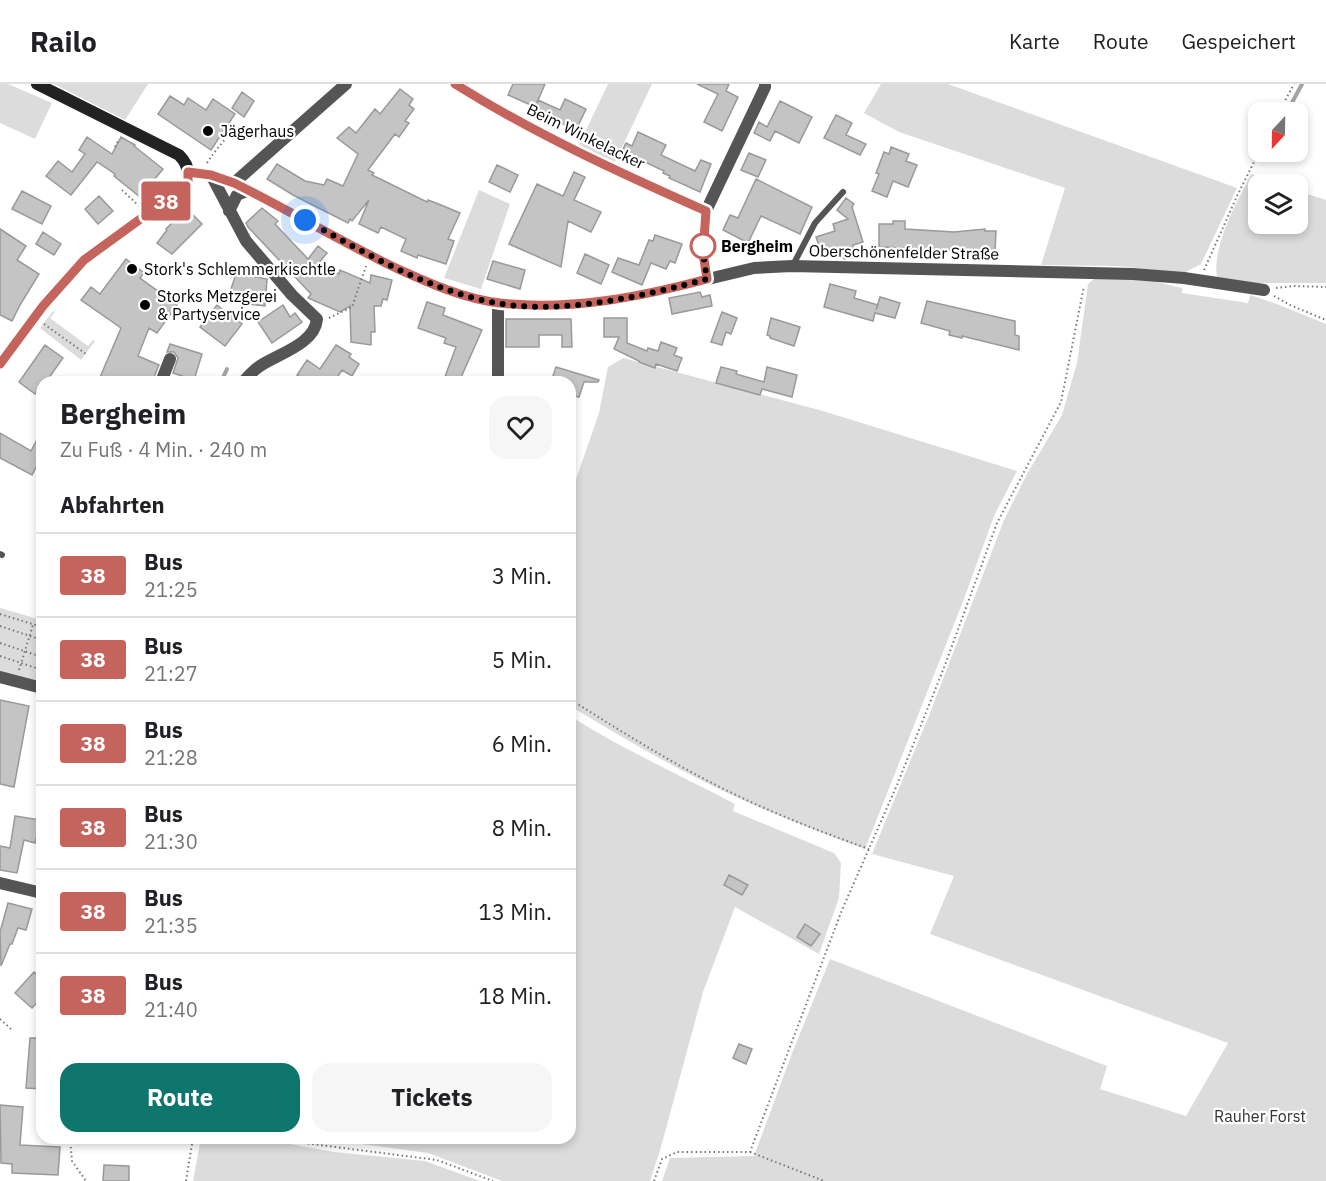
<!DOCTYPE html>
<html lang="de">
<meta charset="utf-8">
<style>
:root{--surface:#fff;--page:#f6f6f6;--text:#202124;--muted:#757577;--line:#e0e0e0;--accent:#0f766e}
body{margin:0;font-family:"IBM Plex Sans",sans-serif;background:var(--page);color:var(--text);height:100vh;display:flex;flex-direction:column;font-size:22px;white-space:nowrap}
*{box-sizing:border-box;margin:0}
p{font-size:20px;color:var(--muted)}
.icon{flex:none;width:33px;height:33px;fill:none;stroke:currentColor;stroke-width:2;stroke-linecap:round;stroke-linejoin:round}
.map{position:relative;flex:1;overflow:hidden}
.details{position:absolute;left:36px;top:292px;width:540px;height:768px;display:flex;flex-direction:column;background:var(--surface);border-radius:18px;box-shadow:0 3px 9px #0003}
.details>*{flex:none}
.badge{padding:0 12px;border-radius:4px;font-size:21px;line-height:39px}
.needle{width:39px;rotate:202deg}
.buttons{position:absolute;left:1248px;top:18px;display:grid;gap:12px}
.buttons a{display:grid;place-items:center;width:60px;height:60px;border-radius:12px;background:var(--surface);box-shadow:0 3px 9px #0003;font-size:30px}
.you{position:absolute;width:30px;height:30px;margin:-15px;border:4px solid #fff;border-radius:50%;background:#1a73e8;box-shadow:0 0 0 9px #1a73e833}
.map>.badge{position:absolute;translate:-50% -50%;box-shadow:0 0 0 3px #fff}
h2{padding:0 24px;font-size:22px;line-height:54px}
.round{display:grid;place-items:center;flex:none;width:63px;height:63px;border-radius:18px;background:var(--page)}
.head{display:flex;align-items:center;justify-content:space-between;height:102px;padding:0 24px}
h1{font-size:28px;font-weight:700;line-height:45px}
.button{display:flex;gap:12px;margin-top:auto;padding:12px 24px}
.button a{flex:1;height:69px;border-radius:18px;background:var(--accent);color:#fff;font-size:24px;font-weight:700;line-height:69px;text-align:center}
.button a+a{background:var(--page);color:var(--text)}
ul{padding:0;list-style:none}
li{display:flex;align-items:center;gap:18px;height:84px;padding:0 24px;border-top:2px solid var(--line)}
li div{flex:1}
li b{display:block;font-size:22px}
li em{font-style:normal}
li .badge{min-width:66px;font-weight:700;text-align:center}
header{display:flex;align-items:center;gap:36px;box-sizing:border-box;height:84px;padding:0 30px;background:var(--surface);border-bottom:2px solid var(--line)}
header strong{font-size:28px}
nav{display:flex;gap:33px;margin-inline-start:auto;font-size:21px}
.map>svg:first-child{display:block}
.green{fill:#dcdcdc}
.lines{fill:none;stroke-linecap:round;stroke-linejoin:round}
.stream{stroke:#a3a3a3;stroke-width:4}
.building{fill:#c4c4c4;stroke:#999;stroke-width:1.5}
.path{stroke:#777;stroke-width:2;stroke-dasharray:1.5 3;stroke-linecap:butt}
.lane{stroke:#555;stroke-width:6}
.street{stroke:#555;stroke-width:12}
.secondary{stroke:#222;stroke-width:12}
.line-casing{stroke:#fff;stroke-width:14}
.line{stroke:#c4645c;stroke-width:9}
.walk{stroke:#000;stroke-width:6;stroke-dasharray:0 10.8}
.poi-dot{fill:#000;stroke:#fff;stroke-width:2}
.stop-dot{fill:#fff;stroke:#c4645c;stroke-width:3}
.labels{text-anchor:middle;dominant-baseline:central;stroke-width:4.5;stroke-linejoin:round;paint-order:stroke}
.poi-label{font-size:16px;fill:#000;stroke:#fff;text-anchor:start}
.street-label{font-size:16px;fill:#000;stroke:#fff}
.stop-label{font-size:16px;font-weight:bold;fill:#000;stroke:#fff;text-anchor:start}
.park-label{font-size:16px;fill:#333;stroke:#fff}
</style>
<header>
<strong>Railo</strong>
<nav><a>Karte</a><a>Route</a><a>Gespeichert</a></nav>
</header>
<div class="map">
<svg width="1326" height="1097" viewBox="0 0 1326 1097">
<rect width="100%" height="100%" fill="#fff"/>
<path class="green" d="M 0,0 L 8,0 L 52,19 L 35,55 L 0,39 Z
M 54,0 L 148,0 L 125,36 Z
M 608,0 L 652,0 L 614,80 L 578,63 Z
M 881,0 L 948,0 L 1237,104 L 1201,180 L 1184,189 L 1118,182 L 1041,181 L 1065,104 L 899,48 L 864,29 Z
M 1251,90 L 1279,100 L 1258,100 L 1258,140 L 1298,140 L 1298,107 L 1326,116 L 1326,199 L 1254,199 L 1217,193 C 1212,162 1237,118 1251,90 Z
M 479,106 L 510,120 L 481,205 L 444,194 Z
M 1107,193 L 1152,197 L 1182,204 L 1182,209 L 1248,219 L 1250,211 L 1277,220 L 1326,240 L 1326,1097 L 662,1097 L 670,1074 L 754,1072 L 791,972 L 830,875 L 1107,982 L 1100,1005 L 1186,1032 L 1228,959 L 930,850 L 954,792 L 872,770 L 930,629 L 1004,436 L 1027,390 L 1062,331 L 1077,279 L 1088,200 L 1095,194 Z
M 53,227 L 55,228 L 50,234 L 88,262 L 93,256 L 95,257 L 81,276 L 40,244 Z
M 623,274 L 823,327 L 1017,387 L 994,432 L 964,515 L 865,765 C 821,749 777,732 734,712 C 677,686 623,654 570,622 L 570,401 L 574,401 L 599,329 L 608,283 Z
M 0,524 L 42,536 L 42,599 L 0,590 Z
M 570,632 C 622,665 680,691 735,720 L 733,727 L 834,769 L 841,779 L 839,814 L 819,870 L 735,823 L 703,908 L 661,1063 L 650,1097 L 502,1097 L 428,1069 L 325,1055 L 570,1054 Z
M 201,1054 L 262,1055 L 334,1068 L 425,1077 L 480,1097 L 193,1097 Z"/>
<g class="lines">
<path class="stream" d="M 1287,28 L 1302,0
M 221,298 L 227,285"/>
</g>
<path class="building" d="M 513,0 L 545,0 L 535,23 L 508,11 Z
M 697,0 L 729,0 L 726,7 L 738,13 L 722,47 L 704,38 L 718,10 Z
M 400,5 L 413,15 L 409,21 L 414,25 L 405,37 L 409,39 L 399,53 L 395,50 L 368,86 L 374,89 L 372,91 L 427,118 L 428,116 L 441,121 L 460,129 L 448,155 L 454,157 L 446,180 L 418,171 L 417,174 L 401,167 L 406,155 L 381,143 L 378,149 L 359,140 L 369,116 L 352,137 L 350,135 L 348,139 L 293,111 L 267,95 L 277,80 L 305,97 L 324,101 L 327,95 L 343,102 L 358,70 L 337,54 L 349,43 L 356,49 L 375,25 L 380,30 Z
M 242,8 L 254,17 L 244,33 L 232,24 Z
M 170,12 L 184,21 L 188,14 L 206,26 L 213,15 L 235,30 L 211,66 L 158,30 Z
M 565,15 L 586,25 L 576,46 L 533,26 L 538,16 L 560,26 Z
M 780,17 L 812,33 L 799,59 L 775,47 L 770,57 L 754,49 L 759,38 L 767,43 Z
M 836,31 L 852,39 L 846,51 L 866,60 L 860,71 L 824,54 Z
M 638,48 L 666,61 L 661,71 L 695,87 L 701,76 L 711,80 L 700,108 L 669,94 L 670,92 L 663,89 L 664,87 L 643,77 L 641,81 L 620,71 L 626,59 L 632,62 Z
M 87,53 L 112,70 L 121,53 L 135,61 L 134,62 L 163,85 L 140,113 L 114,92 L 115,90 L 97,78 L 71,111 L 46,92 L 58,77 L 72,88 L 85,70 L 79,66 Z
M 891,63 L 909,70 L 906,77 L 917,81 L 908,103 L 893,97 L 887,113 L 872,107 L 879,90 L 876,89 L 884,68 L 889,70 Z
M 749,69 L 766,76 L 758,93 L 741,86 Z
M 497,81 L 518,91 L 510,108 L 489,98 Z
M 574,88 L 585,93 L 574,116 L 601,128 L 591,148 L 568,137 L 561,183 L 509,160 L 537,100 L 563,112 Z
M 756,95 L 812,123 L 800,150 L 761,132 L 748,159 L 723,146 L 730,131 L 738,134 Z
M 22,107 L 51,122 L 42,140 L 12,125 Z
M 99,112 L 113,127 L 98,140 L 85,125 Z
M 846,114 L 854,120 L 852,123 L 863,158 L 853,161 L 856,173 L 844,175 L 841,165 L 822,171 L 816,153 L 835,147 L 833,140 L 848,135 L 837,126 Z
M 186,124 L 202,140 L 172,170 L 157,159 L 167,146 L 166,145 Z
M 262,124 L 278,137 L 275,140 L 308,175 L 318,162 L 327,169 L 317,181 L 339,190 L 340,186 L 370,199 L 371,191 L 392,196 L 387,216 L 383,215 L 381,222 L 374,222 L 375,248 L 371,248 L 371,261 L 351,258 L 350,222 L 340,228 L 308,214 L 311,210 L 248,143 L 246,139 Z
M 893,137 L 905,137 L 905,145 L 954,148 L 985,145 L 985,147 L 996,147 L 995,168 L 879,163 L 879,140 L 893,140 Z
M 0,145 L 26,162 L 17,176 L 39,190 L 20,221 L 12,237 L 0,231 Z
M 43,148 L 61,160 L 54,171 L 36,160 Z
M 655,151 L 682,160 L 675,179 L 670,177 L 666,185 L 651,179 L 642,201 L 612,188 L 618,174 L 639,181 L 649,156 L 653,157 Z
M 585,170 L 609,181 L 601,200 L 577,189 Z
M 126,175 L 144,189 L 140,194 L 177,221 L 157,249 L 149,244 L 138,272 L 159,281 L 152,298 L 98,298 L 121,244 L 81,216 L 91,203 L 100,210 Z
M 493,177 L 525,186 L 520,205 L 487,195 Z
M 237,187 L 251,192 L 267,195 L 265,222 L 249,220 L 249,214 L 230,208 Z
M 830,200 L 856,207 L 854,214 L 878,221 L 876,226 L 880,213 L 900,219 L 895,234 L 875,229 L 873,237 L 824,223 Z
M 700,208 L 702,213 L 710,211 L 712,222 L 672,230 L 669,214 Z
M 927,217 L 1015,237 L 1015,251 L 1019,252 L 1019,266 L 962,252 L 962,254 L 949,251 L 950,247 L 921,239 Z
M 427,218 L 445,224 L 443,231 L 482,246 L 459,298 L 443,298 L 456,263 L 444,259 L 446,254 L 418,244 Z
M 217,221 L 242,240 L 225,262 L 200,243 Z
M 283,221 L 290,233 L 295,229 L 302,238 L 272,259 L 258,238 Z
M 722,228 L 737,234 L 731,250 L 726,248 L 722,261 L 711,258 Z
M 604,234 L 627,234 L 627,259 L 647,267 L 648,264 L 658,267 L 661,258 L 677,264 L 674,271 L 682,274 L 677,287 L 656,280 L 655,284 L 639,278 L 639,277 L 614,265 L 619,253 L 604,253 Z
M 771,234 L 800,243 L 794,262 L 770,254 L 770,252 L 767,251 Z
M 506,235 L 571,235 L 572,263 L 562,263 L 562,251 L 539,251 L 539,263 L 506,263 Z
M 170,260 L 202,270 L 194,296 L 173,289 L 178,274 L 174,268 L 167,268 Z
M 45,261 L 63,274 L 46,298 L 42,298 L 40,307 L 38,305 L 35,310 L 19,298 Z
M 336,261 L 351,270 L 349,273 L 359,280 L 352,292 L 342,286 L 334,298 L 308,298 L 297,291 L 307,276 L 320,285 Z
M 556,283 L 599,296 L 598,298 L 584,298 L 579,313 L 570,311 L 570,298 L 551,298 Z
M 721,283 L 737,287 L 736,290 L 764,298 L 767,283 L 797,291 L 792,313 L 762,305 L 760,311 L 716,299 Z
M 42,346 L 42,372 L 32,391 L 0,374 L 0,349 L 31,367 Z
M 0,616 L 29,622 L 14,703 L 0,700 Z
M 15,732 L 41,736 L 35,759 L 24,756 L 17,789 L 0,786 L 0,762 L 10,764 Z
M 729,791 L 748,801 L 742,811 L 724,801 Z
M 8,819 L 32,825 L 26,846 L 18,844 L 12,860 L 10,860 L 1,882 L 0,848 Z
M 805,840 L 820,850 L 811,862 L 797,853 Z
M 34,888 L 42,895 L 42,913 L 32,924 L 15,909 Z
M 30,954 L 42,954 L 42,1005 L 26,1004 Z
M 739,960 L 752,965 L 746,980 L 733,974 Z
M 0,1021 L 23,1023 L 20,1061 L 60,1063 L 58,1091 L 12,1089 L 12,1080 L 1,1079 Z
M 104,1081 L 129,1082 L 129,1097 L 103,1097 Z"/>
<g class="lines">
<path class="path" d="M 1279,28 L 1294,0
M 115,63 L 119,55
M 207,79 C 215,66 223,59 231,47
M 122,106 L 139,122
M 1204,186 L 1238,110 L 1259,68
M 1276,204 L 1293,202 L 1326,203
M 1274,212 L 1290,221 L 1326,236
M 329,234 L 352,223 L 366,182
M 44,240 L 86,270
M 0,530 L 42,543
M 0,542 L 42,556
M 0,559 L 42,573
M 0,572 L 42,586
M 19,586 L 33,541
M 570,619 L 576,619 C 627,651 678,683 732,709 C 777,731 822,748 869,765
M 0,935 L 12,946
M 70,1054 L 72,1077 L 86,1097
M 286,1054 L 304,1059 L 437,1076 L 493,1097
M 750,1068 L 824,1097
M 186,1097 L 193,1054
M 654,1097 L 662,1075 L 677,1068 L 750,1068 L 842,826 L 897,701 L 945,581 L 997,439 L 1061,318 L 1084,202"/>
<path class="lane" d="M 793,181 L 815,139 L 843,108
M 0,470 L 2,471"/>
<path class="street" d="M 455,0 C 535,51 620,89 706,127
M 188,88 L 211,91 L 234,99 L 375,174 L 428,199 L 460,210 L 498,219 L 544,222 L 604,217 L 641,211 L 754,184 L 792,182 L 1133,190 L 1184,194 L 1264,206
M 211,91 L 246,157 L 292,211 L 317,235 C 315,260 278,270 260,282 C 253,286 248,293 243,298
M 234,99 L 346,0
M 229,127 L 237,111 L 249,106
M 707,195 L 703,169 L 706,127 L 765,3 L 765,0
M 498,219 L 498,298
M 161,298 L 170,275
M 0,593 L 42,604
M 0,799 L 42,809"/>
<path class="secondary" d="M 0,280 L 49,214 L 84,176 L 183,104 C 191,92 189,81 179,71 L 37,0"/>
</g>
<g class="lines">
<g class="line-casing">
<path id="line" d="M 0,280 L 43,222 L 84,176 L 183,104 L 188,97 L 188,88 L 211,91 L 234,99 C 289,126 341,158 396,184 C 429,199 464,215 500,219 C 570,227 640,213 707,195 L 703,169 L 706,127 C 620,89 535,50 455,0"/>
</g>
<use href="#line" class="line"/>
<path class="walk" d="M 305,136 C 366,169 427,206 496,219 C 563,231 643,212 707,195 L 703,169 L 703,156 L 703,162"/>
</g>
<g class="poi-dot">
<circle cx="208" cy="47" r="6"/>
<circle cx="132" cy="185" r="6"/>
<circle cx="145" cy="221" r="6"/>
</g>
<circle class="stop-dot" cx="703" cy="162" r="12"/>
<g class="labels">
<g class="poi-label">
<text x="220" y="47">Jägerhaus</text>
<text x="144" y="185">Stork's Schlemmerkischtle</text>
<text x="157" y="212">Storks Metzgerei<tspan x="157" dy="18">&amp; Partyservice</tspan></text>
</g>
<g class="street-label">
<text transform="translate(586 52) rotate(26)">Beim Winkelacker</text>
<text transform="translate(904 168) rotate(1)">Oberschönenfelder Straße</text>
</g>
<g class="stop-label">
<text x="721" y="162">Bergheim</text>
</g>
<g class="park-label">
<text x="1260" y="1032">Rauher Forst</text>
</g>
</g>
</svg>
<div class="buttons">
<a><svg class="needle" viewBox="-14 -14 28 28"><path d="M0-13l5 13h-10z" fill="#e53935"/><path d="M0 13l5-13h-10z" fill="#757577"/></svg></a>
<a><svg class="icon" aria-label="layers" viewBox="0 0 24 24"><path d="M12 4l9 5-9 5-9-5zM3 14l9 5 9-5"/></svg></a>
</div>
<div class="you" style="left:305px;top:136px"></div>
<b class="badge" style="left:166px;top:117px;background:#c4645c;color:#fff">38</b>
<section class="details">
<div class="head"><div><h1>Bergheim</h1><p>Zu Fuß · 4 Min. · 240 m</p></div><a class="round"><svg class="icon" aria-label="heart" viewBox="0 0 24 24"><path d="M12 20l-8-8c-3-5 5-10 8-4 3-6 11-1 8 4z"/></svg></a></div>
<h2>Abfahrten</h2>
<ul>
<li><span class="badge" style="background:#c4645c;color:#fff">38</span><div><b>Bus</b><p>21:25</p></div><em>3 Min.</em></li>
<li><span class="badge" style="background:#c4645c;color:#fff">38</span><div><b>Bus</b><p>21:27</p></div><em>5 Min.</em></li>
<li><span class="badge" style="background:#c4645c;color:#fff">38</span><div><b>Bus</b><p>21:28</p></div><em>6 Min.</em></li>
<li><span class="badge" style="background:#c4645c;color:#fff">38</span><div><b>Bus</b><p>21:30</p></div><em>8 Min.</em></li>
<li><span class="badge" style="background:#c4645c;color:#fff">38</span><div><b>Bus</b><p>21:35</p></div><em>13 Min.</em></li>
<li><span class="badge" style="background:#c4645c;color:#fff">38</span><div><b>Bus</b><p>21:40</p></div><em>18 Min.</em></li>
</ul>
<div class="button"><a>Route</a><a>Tickets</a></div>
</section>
</div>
